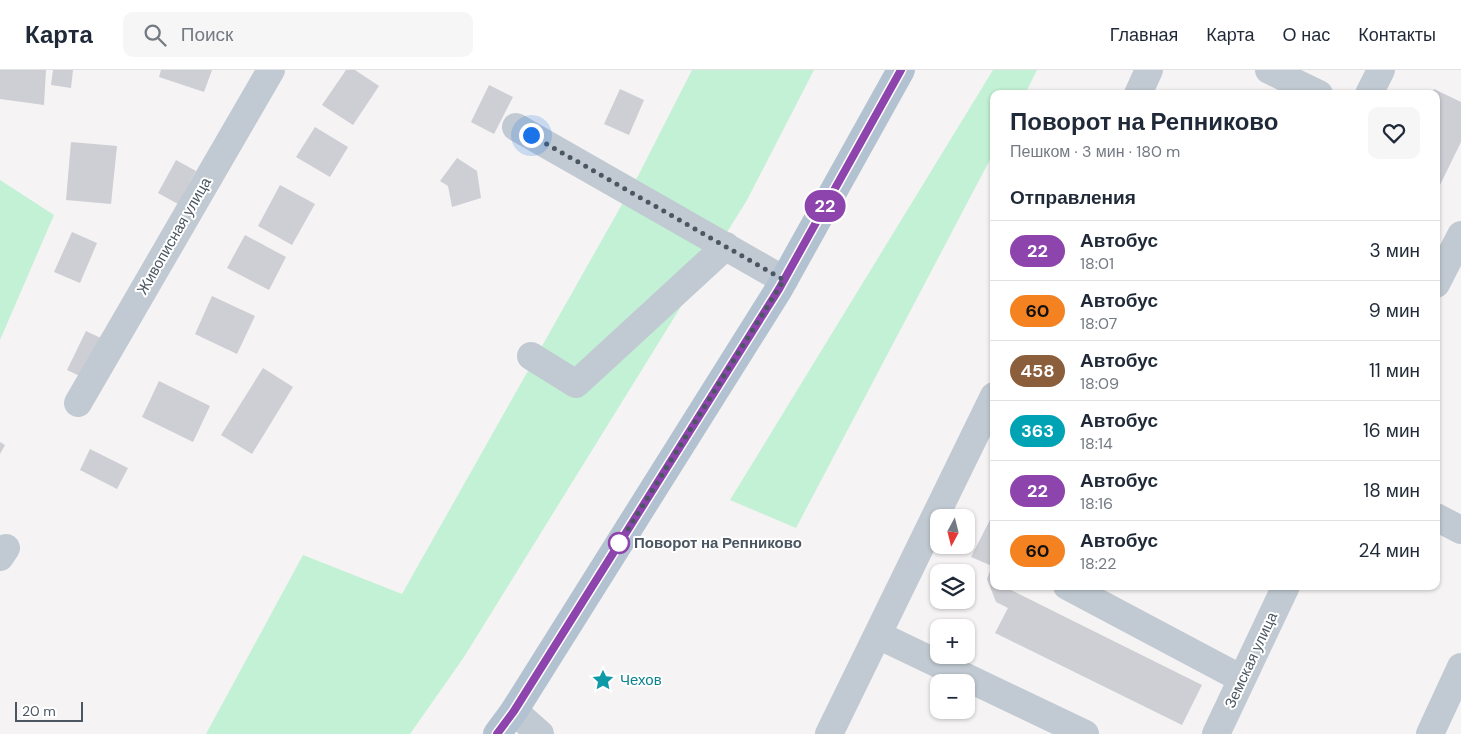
<!DOCTYPE html>
<html lang="ru">
<meta charset="utf-8">
<style>
:root{--surface:#fff;--page:#f6f6f7;--text:#1f2937;--muted:#747a83;--line:#e0e1e3}
body{margin:0;font-family:"DM Sans",sans-serif;background:var(--page);color:var(--text);height:100vh;display:flex;flex-direction:column;font-size:19px;white-space:nowrap}
*{box-sizing:border-box;margin:0}
p{font-size:16px;color:var(--muted)}
.icon{flex:none;width:28px;height:28px;fill:none;stroke:currentColor;stroke-width:2;stroke-linecap:round;stroke-linejoin:round}
.map{position:relative;flex:1;overflow:hidden}
.side{position:absolute;left:990px;top:20px;width:450px;height:500px;display:flex;flex-direction:column;background:var(--surface);border-radius:10px;box-shadow:0 1px 4px #0004}
.side>*{flex:none}
.badge{padding:0 10px;border-radius:16px;font-size:18px;line-height:32px}
.needle{width:32px;rotate:187deg}
.buttons{position:absolute;left:930px;top:439px;display:grid;gap:10px}
.buttons a{display:grid;place-items:center;width:45px;height:45px;border-radius:10px;background:var(--surface);box-shadow:0 1px 4px #0004;font-size:25px}
.scale{position:absolute;left:15px;bottom:12px;width:68px;box-sizing:border-box;padding-left:5px;border:2px solid #4a5661;border-top:0;font-size:14px;line-height:18px;white-space:nowrap;color:#4a5661;-webkit-text-stroke:4px #fff;paint-order:stroke}
.you{position:absolute;width:25px;height:25px;margin:-12px;border:4px solid #fff;border-radius:50%;background:#1a73e8;box-shadow:0 0 0 8px #1a73e833}
.map>.badge{position:absolute;translate:-50% -50%;box-shadow:0 0 0 2px #fff}
h2{padding:0 20px;font-size:19px;line-height:45px}
.round{display:grid;place-items:center;flex:none;width:52px;height:52px;border-radius:10px;background:var(--page)}
.summary{display:flex;align-items:center;justify-content:space-between;height:85px;padding:0 20px}
h1{font-size:24px;font-weight:800;line-height:38px}
ul{padding:0;list-style:none}
li{display:flex;align-items:center;gap:15px;height:60px;padding:0 20px;border-top:1px solid var(--line)}
li div{flex:1}
li b{display:block;font-size:19px}
li em{font-style:normal}
li .badge{min-width:55px;font-weight:700;text-align:center}
header{display:flex;align-items:center;gap:30px;box-sizing:border-box;height:70px;padding:0 25px;background:var(--surface);border-bottom:1px solid var(--line)}
header strong{font-size:24px}
nav{display:flex;gap:28px;margin-inline-start:auto;font-size:18px}
.search{width:350px;height:45px;background:var(--page);display:flex;align-items:center;gap:12px;box-sizing:border-box;padding:0 18px;border-radius:10px;color:var(--muted);font-size:19px}
.map>svg:first-child{display:block}
.green{fill:#c3f1d5}
.building{fill:#cdcfd5}
.lines{fill:none;stroke-linecap:round;stroke-linejoin:round}
.minor{stroke:#c1cad2;stroke-width:28}
.major{stroke:#b3c2d1;stroke-width:28}
.line-casing{stroke:#fff;stroke-width:11}
.line{stroke:#8e44ad;stroke-width:8}
.walk{stroke:#4a5661;stroke-width:5;stroke-dasharray:0 9}
.stop-dot{fill:#fff;stroke:#8e44ad;stroke-width:2.5}
.labels{text-anchor:middle;dominant-baseline:central;stroke-width:4;stroke-linejoin:round;paint-order:stroke}
.street-label{font-size:15px;fill:#4a5661;stroke:#fff}
.stop-label{font-size:15px;font-weight:bold;fill:#4a5661;stroke:#fff;text-anchor:start}
.culture-label{font-size:15px;fill:#0d838f;stroke:#fff;text-anchor:start}
</style>
<header>
<strong>Карта</strong>
<div class="search"><svg class="icon" aria-label="search" viewBox="0 0 24 24"><circle cx="10" cy="10" r="6"/><path d="M15 15l6 6"/></svg>Поиск</div>
<nav><a>Главная</a><a>Карта</a><a>О нас</a><a>Контакты</a></nav>
</header>
<div class="map">
<svg width="1461" height="664" viewBox="0 0 1461 664">
<rect width="100%" height="100%" fill="#f5f3f3"/>
<path class="green" d="M 692,0 L 814,0 L 747,130 L 464,587 L 410,664 L 206,664 L 303,485 L 402,524 L 638,106 Z
M 993,0 L 1037,0 L 1025,24 L 994,24 L 994,82 L 796,458 L 730,430 Z
M 0,110 L 54,145 L 0,270 Z"/>
<path class="building" d="M 0,0 L 46,0 L 44,35 L 0,29 Z
M 53,0 L 73,0 L 71,18 L 51,15 Z
M 161,0 L 212,0 L 204,22 L 159,7 Z
M 346,0 L 355,0 L 379,16 L 353,55 L 322,35 Z
M 489,15 L 513,27 L 494,64 L 471,52 Z
M 620,19 L 644,30 L 629,65 L 604,54 Z
M 1434,19 L 1461,32 L 1461,72 L 1436,123 L 1436,24 L 1431,24 Z
M 315,57 L 348,77 L 330,107 L 296,87 Z
M 71,72 L 117,76 L 111,134 L 66,130 Z
M 457,88 L 477,101 L 481,128 L 452,137 L 448,116 L 440,111 Z
M 176,90 L 196,101 L 178,134 L 158,123 Z
M 280,115 L 315,134 L 292,175 L 258,156 Z
M 72,162 L 97,173 L 80,213 L 54,202 Z
M 245,165 L 286,187 L 269,220 L 227,198 Z
M 212,226 L 255,246 L 237,284 L 195,264 Z
M 86,261 L 105,270 L 86,309 L 67,300 Z
M 263,298 L 293,317 L 252,384 L 221,365 Z
M 159,311 L 210,336 L 193,372 L 142,347 Z
M 0,372 L 5,375 L 0,384 Z
M 90,379 L 128,398 L 117,419 L 80,400 Z
M 994,442 L 994,516 L 1013,516 L 1011,520 L 1202,615 L 1182,655 L 995,563 L 1008,538 L 996,532 L 987,509 L 992,496 L 971,487 Z"/>
<g class="lines">
<path class="minor" d="M 1269,0 L 1319,24
M 1138,24 L 1149,0
M 1369,24 L 1381,0
M 516,57 L 784,210
M 1436,214 L 1461,165
M 531,286 L 576,314 L 726,176
M 78,333 L 271,0
M 1436,447 L 1461,460
M 0,487 L 6,478
M 1067,516 L 1242,609
M 878,565 L 1085,664
M 514,641 L 540,664
M 829,664 L 994,326
M 1216,664 L 1286,516
M 1430,664 L 1461,597"/>
<path class="major" d="M 497,664 L 514,641 L 779,219 L 901,0"/>
</g>
<g class="lines">
<g class="line-casing">
<path id="line" d="M 497,664 L 514,641 L 779,219 L 901,0"/>
</g>
<use href="#line" class="line"/>
<path class="walk" d="M 531,65 L 784,210 L 618,475 L 619,473"/>
</g>
<defs>
<g id="sight-bare" transform="scale(1.725)"><path d="M0-6L1.8-2.2L6-1.7L2.9 1.2L3.7 5.4L0 3.3L-3.7 5.4L-2.9 1.2L-6-1.7L-1.8-2.2Z" fill="#0f9aa8" stroke="#fff" stroke-width="2.5" paint-order="stroke"/></g>
</defs>
<g fill-rule="evenodd">
<use href="#sight-bare" x="603" y="610"/>
</g>
<circle class="stop-dot" cx="619" cy="473" r="10"/>
<g class="labels">
<g class="street-label">
<text transform="translate(174 166) rotate(-60)">Живописная улица</text>
<text transform="translate(1251 590) rotate(-65)">Земская улица</text>
</g>
<g class="stop-label">
<text x="634" y="473">Поворот на Репниково</text>
</g>
<g class="culture-label">
<text x="620" y="610">Чехов</text>
</g>
</g>
</svg>
<div class="buttons">
<a><svg class="needle" viewBox="-14 -14 28 28"><path d="M0-13l5 13h-10z" fill="#e53935"/><path d="M0 13l5-13h-10z" fill="#747a83"/></svg></a>
<a><svg class="icon" aria-label="layers" viewBox="0 0 24 24"><path d="M12 4l9 5-9 5-9-5zM3 14l9 5 9-5"/></svg></a>
<a>+</a>
<a>−</a>
</div>
<div class="scale">20 m</div>
<div class="you" style="left:531px;top:65px"></div>
<b class="badge" style="left:825px;top:136px;background:#8e44ad;color:#fff">22</b>
<section class="side">
<div class="summary"><div><h1>Поворот на Репниково</h1><p>Пешком · 3 мин · 180 m</p></div><a class="round"><svg class="icon" aria-label="heart" viewBox="0 0 24 24"><path d="M12 20l-8-8c-3-5 5-10 8-4 3-6 11-1 8 4z"/></svg></a></div>
<h2>Отправления</h2>
<ul>
<li><span class="badge" style="background:#8e44ad;color:#fff">22</span><div><b>Автобус</b><p>18:01</p></div><em>3 мин</em></li>
<li><span class="badge" style="background:#f58220;color:#111">60</span><div><b>Автобус</b><p>18:07</p></div><em>9 мин</em></li>
<li><span class="badge" style="background:#8b5e3c;color:#fff">458</span><div><b>Автобус</b><p>18:09</p></div><em>11 мин</em></li>
<li><span class="badge" style="background:#00a3b4;color:#fff">363</span><div><b>Автобус</b><p>18:14</p></div><em>16 мин</em></li>
<li><span class="badge" style="background:#8e44ad;color:#fff">22</span><div><b>Автобус</b><p>18:16</p></div><em>18 мин</em></li>
<li><span class="badge" style="background:#f58220;color:#111">60</span><div><b>Автобус</b><p>18:22</p></div><em>24 мин</em></li>
</ul>
</section>
</div>
